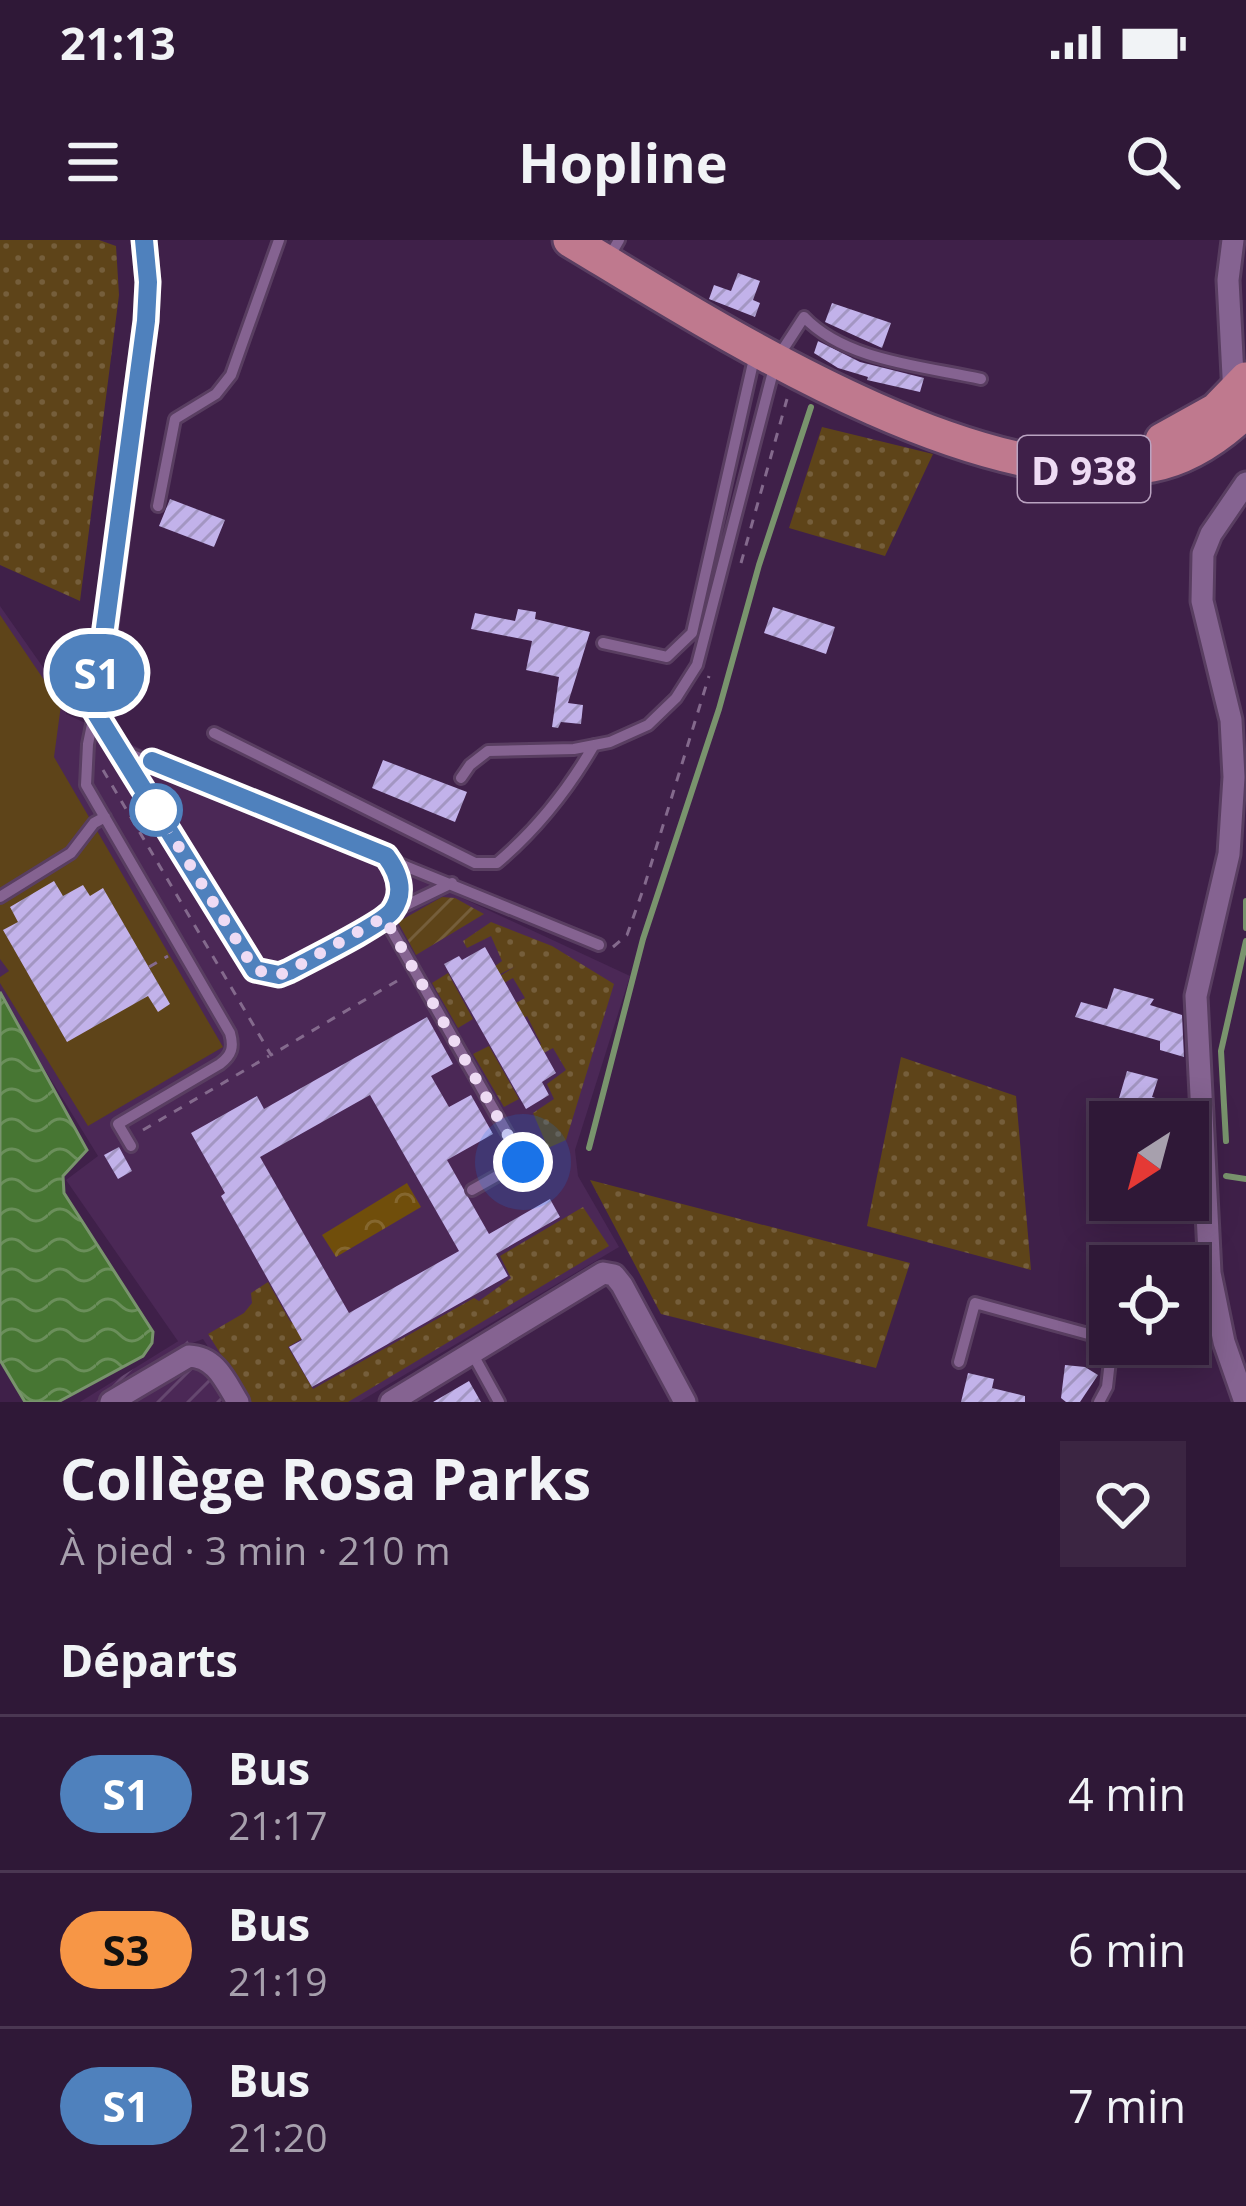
<!DOCTYPE html>
<html lang="fr">
<meta charset="utf-8">
<style>
:root{--surface:#2f1837;--page:#3b2542;--text:#f1f3f6;--muted:#a7a0ad;--line:#4a3752}
body{margin:0;font-family:"Open Sans",sans-serif;background:var(--page);color:var(--text);height:100vh;display:flex;flex-direction:column;font-size:45px;white-space:nowrap}
*{box-sizing:border-box;margin:0}
p{font-size:39px;color:var(--muted)}
.icon{flex:none;width:66px;height:66px;fill:none;stroke:currentColor;stroke-width:2;stroke-linecap:round;stroke-linejoin:round}
.map{position:relative;height:1162px;overflow:hidden}
.panel{display:flex;flex-direction:column;background:var(--surface);flex:1}
.panel>*{flex:none}
.badge{padding:0 24px;border-radius:39px;font-size:42px;line-height:78px}
.needle{width:78px;rotate:216deg}
.buttons{position:absolute;left:1089px;top:861px;display:grid;gap:24px}
.buttons a{display:grid;place-items:center;width:120px;height:120px;border-radius:0px;background:var(--surface);box-shadow:0 6px 30px #0003,0 0 0 3px var(--line);font-size:60px}
.you{position:absolute;width:60px;height:60px;margin:-30px;border:9px solid #fff;border-radius:50%;background:#1a73e8;box-shadow:0 0 0 18px #1a73e833}
.map>.badge{position:absolute;translate:-50% -50%;box-shadow:0 0 0 6px #fff}
h2{padding:0 60px;font-size:45px;line-height:108px}
.round{display:grid;place-items:center;flex:none;width:126px;height:126px;border-radius:0px;background:var(--page)}
.summary{display:flex;align-items:center;justify-content:space-between;height:204px;padding:0 60px}
h1{font-size:57px;font-weight:700;line-height:90px}
ul{padding:0;list-style:none}
li{display:flex;align-items:center;gap:36px;height:156px;padding:0 60px;border-top:3px solid var(--line)}
li div{flex:1}
li b{display:block;font-size:45px}
li em{font-style:normal}
li .badge{min-width:132px;font-weight:700;text-align:center}
.status{display:flex;justify-content:space-between;align-items:center;height:84px;padding:0 60px;background:var(--surface);direction:ltr}
.status svg{height:33px;fill:currentColor}
header{display:flex;justify-content:space-between;align-items:center;height:156px;padding:0 60px;background:var(--surface);font-size:54px;font-weight:700}
.map>svg:first-child{display:block}
.built{fill:#4b2856}
.industrial{fill:url(#industrial-furrows)}
.grass{fill:url(#grass-dots)}
.forest{fill:url(#forest-crowns)}
.garden{fill:url(#garden-furrows)}
.pitch{fill:#5e4419}
.water{fill:url(#water-waves);stroke:#79946d;stroke-width:3}
.lines{fill:none;stroke-linecap:round;stroke-linejoin:round}
.stream{stroke:#79946d;stroke-width:6}
.building{fill:url(#building-hatch);fill-rule:evenodd}
.service-casing{stroke:#593e61;stroke-width:16}
.minor-casing{stroke:#593e61;stroke-width:27}
.primary-casing{stroke:#593e61;stroke-width:39}
.path{stroke:#846a8d;stroke-width:3;stroke-dasharray:9 9;stroke-linecap:butt}
.service{stroke:#856391;stroke-width:10}
.minor{stroke:#856391;stroke-width:21}
.primary{stroke:#bf798e;stroke-width:33}
.line-casing{stroke:#fff;stroke-width:27}
.line{stroke:#4f81bd;stroke-width:18}
.walk{stroke:#eedbf4;stroke-width:12;stroke-dasharray:0 21.6}
.stop-dot{fill:#fff;stroke:#4f81bd;stroke-width:6}
.labels{text-anchor:middle;dominant-baseline:central;stroke-width:12;stroke-linejoin:round;paint-order:stroke}
.shield{fill:#3f2049;stroke:#baa3c1;stroke-width:3}
.shield-label{font-size:39px;font-weight:bold;fill:#eedbf4}
</style>
<div class="status"><b>21:13</b><svg viewBox="0 0 49 12"><path d="M0 12V9h3v3zM5 12V6h3v6zM10 12V3h3v9zM15 12V0h3v12zM26 1h20v11H26zM47 4h2v5h-2z"/></svg></div>
<header><svg class="icon" aria-label="menu" viewBox="0 0 24 24"><path d="M4 6h16M4 12h16M4 18h16"/></svg>Hopline<svg class="icon" aria-label="search" viewBox="0 0 24 24"><circle cx="10" cy="10" r="6"/><path d="M15 15l6 6"/></svg></header>
<div class="map">
<svg width="1246" height="1162" viewBox="0 0 1246 1162">
<defs>
<pattern id="industrial-furrows" width="10" height="10" patternUnits="userSpaceOnUse" patternTransform="scale(3)"><rect width="10" height="10" fill="#4b2856"/><path d="M-1 1l2-2M0 10L10 0M9 11l2-2" fill="none" stroke="#65476f"/></pattern>
<pattern id="grass-dots" width="8" height="8" patternUnits="userSpaceOnUse" patternTransform="scale(3)"><rect width="8" height="8" fill="#5e4419"/><path d="M2 2h.1M6 6h.1" fill="none" stroke="#755e3b" stroke-width="1.8" stroke-linecap="round"/></pattern>
<pattern id="forest-crowns" width="20" height="18" patternUnits="userSpaceOnUse" patternTransform="scale(3)"><rect width="20" height="18" fill="#704e0b"/><path d="M2 6a3 3 0 1 1 6 0M12 15a3 3 0 1 1 6 0" fill="none" stroke="#85672f"/></pattern>
<pattern id="garden-furrows" width="10" height="10" patternUnits="userSpaceOnUse" patternTransform="scale(3)"><rect width="10" height="10" fill="#5e4419"/><path d="M-1 1l2-2M0 10L10 0M9 11l2-2" fill="none" stroke="#755e3b"/></pattern>
<pattern id="water-waves" width="16" height="10" patternUnits="userSpaceOnUse" patternTransform="scale(3)"><rect width="16" height="10" fill="#477633"/><path d="M0 5q4-4 8 0t8 0" fill="none" stroke="#6b8f5b"/></pattern>
<pattern id="building-hatch" width="6" height="6" patternUnits="userSpaceOnUse" patternTransform="scale(3)"><rect width="6" height="6" fill="#c2b2ea"/><path d="M-1 1l2-2M0 6l6-6M5 7l2-2" fill="none" stroke="#a396c2"/></pattern>
</defs>
<rect width="100%" height="100%" fill="#3f2049"/>
<path class="built" d="M 0,366 L 66,460 L 66,474 L 630,736 L 575,910 L 578,936 L 619,1007 L 359,1162 L 244,1162 L 203,1099 L 182,1107 L 66,940 L 98,916 L 0,757 Z"/>
<path class="industrial" d="M 185,1097 L 228,1162 L 80,1162 Z"/>
<path class="grass" d="M 0,0 L 99,0 L 116,6 L 119,55 L 80,361 L 0,325 Z
M 822,187 L 933,214 L 885,316 L 789,288 Z
M 491,682 L 552,706 L 614,744 L 566,900 L 548,908 L 533,873 L 554,859 L 547,844 L 566,830 L 553,808 L 531,820 L 527,813 L 541,804 L 527,776 L 511,785 L 503,770 L 525,758 L 513,738 L 491,750 L 487,744 L 516,726 L 487,741 L 483,735 L 502,721 L 491,696 L 467,708 L 463,701 Z
M 448,733 L 473,779 L 458,788 L 432,743 Z
M 489,806 L 519,859 L 504,867 L 473,814 Z
M 901,817 L 1016,856 L 1031,1030 L 867,986 Z
M 590,940 L 910,1023 L 876,1128 L 661,1074 Z
M 583,967 L 609,1006 L 348,1162 L 251,1162 L 208,1094 L 244,1073 L 252,1063 L 251,1053 L 268,1042 L 290,1081 L 310,1094 L 288,1107 L 313,1149 L 474,1058 L 479,1061 L 511,1038 L 500,1016 Z"/>
<path class="forest" d="M 407,943 L 421,967 L 336,1017 L 322,995 Z"/>
<path class="garden" d="M 442,657 L 455,658 L 484,674 L 416,715 L 398,682 Z"/>
<path class="pitch" d="M 0,375 L 61,465 L 54,517 L 223,807 L 88,886 L 0,743 L 0,737 L 9,731 L 0,719 Z"/>
<path class="water" d="M 0,752 L 87,910 L 63,936 L 64,953 L 153,1092 L 152,1103 L 143,1116 L 58,1162 L 25,1162 L 0,1120 Z"/>
<g class="lines">
<path class="stream" d="M 1246,661 L 1246,688
M 1226,901 L 1221,811 L 1246,701
M 589,908 L 643,699 L 719,469 L 759,325 L 811,167
M 1226,936 L 1246,939"/>
</g>
<path class="building" d="M 738,33 L 760,41 L 753,60 L 760,63 L 755,77 L 709,59 L 714,45 L 731,51 Z
M 832,63 L 891,83 L 882,108 L 825,82 Z
M 818,101 L 860,122 L 924,138 L 920,152 L 867,140 L 868,137 L 838,128 L 814,113 Z
M 170,259 L 225,280 L 214,307 L 159,286 Z
M 773,367 L 835,387 L 826,414 L 764,393 Z
M 518,369 L 536,372 L 535,379 L 590,392 L 568,463 L 583,465 L 581,484 L 561,482 L 558,488 L 552,487 L 559,437 L 526,430 L 532,401 L 471,389 L 475,373 L 515,381 Z
M 383,520 L 467,552 L 455,582 L 372,548 Z
M 54,641 L 63,656 L 83,645 L 90,656 L 103,648 L 170,764 L 158,772 L 148,756 L 67,802 L 3,690 L 18,682 L 10,667 Z
M 485,707 L 556,833 L 542,842 L 549,855 L 526,869 L 444,724 L 459,716 L 462,720 Z
M 1114,748 L 1154,759 L 1150,765 L 1182,775 L 1184,817 L 1160,810 L 1160,801 L 1075,777 L 1081,762 L 1107,769 Z
M 427,777 L 453,824 L 431,836 L 449,867 L 471,855 L 493,894 L 447,920 L 489,994 L 550,959 L 560,977 L 496,1014 L 508,1036 L 312,1147 L 289,1107 L 302,1100 L 221,956 L 225,953 L 191,893 L 257,856 L 264,869 ZM 370,855 L 459,1011 L 349,1073 L 260,917 Z
M 1127,831 L 1158,839 L 1152,857 L 1186,867 L 1182,882 L 1143,882 L 1115,872 Z
M 119,907 L 132,931 L 118,939 L 104,915 Z
M 1065,1125 L 1085,1127 L 1098,1135 L 1080,1162 L 1066,1162 L 1061,1158 Z
M 968,1133 L 994,1139 L 992,1148 L 1025,1156 L 1025,1162 L 961,1162 Z
M 469,1141 L 481,1162 L 433,1162 Z"/>
<g class="lines">
<g class="service-casing">
<path id="service" d="M 608,19 L 619,0
M 158,266 L 175,179 L 216,154 L 231,135 L 279,0
M 603,403 L 667,417 L 692,393 L 755,114
M 95,470 L 88,504 L 86,545 L 230,793 C 234,807 232,815 220,824 L 118,884 L 131,906
M 95,470 L 255,730 L 266,735 L 289,731 L 392,672 C 400,648 401,637 386,616
M 214,493 L 475,623 L 497,623 C 536,590 568,550 594,505
M 120,510 L 599,705
M 461,538 L 470,525 L 488,511 L 574,509 L 610,502 L 648,485 L 676,458 L 697,425 L 776,120 L 804,77 C 846,121 923,126 981,139
M 0,657 L 71,613 L 94,583 L 105,577
M 392,672 L 452,643
M 384,677 L 523,921 L 472,950
M 472,1113 L 499,1162
M 959,1122 L 975,1063 L 1092,1095 L 1110,1121 L 1107,1147 L 1099,1162"/>
</g>
<g class="minor-casing">
<path id="minor" d="M 1233,0 L 1228,40 L 1234,155
M 95,470 L 146,81 L 148,42 L 144,0
M 111,1162 L 189,1116 C 216,1117 225,1141 238,1162
M 391,1162 L 603,1033 L 614,1035 L 622,1045 L 685,1162
M 1245,1162 L 1224,1102 L 1210,1033 L 1196,756 L 1229,614 L 1234,537 L 1231,480 L 1202,361 L 1203,314 L 1211,294 L 1246,243"/>
</g>
<g class="primary-casing">
<path id="primary" d="M 570,0 C 716,88 977,258 1152,225 C 1189,218 1219,197 1246,171
M 1162,200 L 1216,170 L 1246,139"/>
</g>
<path class="path" d="M 741,323 L 787,159
M 103,530 L 271,815 L 402,738
M 613,707 L 627,695 L 645,644 L 709,436
M 149,727 L 168,716
M 143,890 L 269,816"/>
<use href="#service" class="service"/>
<use href="#minor" class="minor"/>
<use href="#primary" class="primary"/>
</g>
<g class="lines">
<g class="line-casing">
<path id="line" d="M 144,0 L 148,42 L 146,81 L 94,470 L 255,730 L 279,735 L 289,731 C 309,720 381,685 392,671 C 406,652 398,632 386,616 L 152,521"/>
</g>
<use href="#line" class="line"/>
<path class="walk" d="M 156,570 L 255,730 L 279,735 L 289,731 L 384,677 L 523,922"/>
</g>
<circle class="stop-dot" cx="156" cy="570" r="24"/>
<g class="labels">
<rect class="shield" x="1018" y="196" width="132" height="66" rx="9"/>
<g class="shield-label">
<text x="1084" y="229">D 938</text>
</g>
</g>
</svg>
<div class="buttons">
<a><svg class="needle" viewBox="-14 -14 28 28"><path d="M0-13l5 13h-10z" fill="#e53935"/><path d="M0 13l5-13h-10z" fill="#a7a0ad"/></svg></a>
<a><svg class="icon" aria-label="locate" viewBox="0 0 24 24"><circle cx="12" cy="12" r="6"/><path d="M12 2v4M12 18v4M2 12h4M18 12h4"/></svg></a>
</div>
<div class="you" style="left:523px;top:922px"></div>
<b class="badge" style="left:97px;top:433px;background:#4f81bd;color:#fff">S1</b>
</div>
<section class="panel">
<div class="summary"><div><h1>Collège Rosa Parks</h1><p>À pied · 3 min · 210 m</p></div><a class="round"><svg class="icon" aria-label="heart" viewBox="0 0 24 24"><path d="M12 20l-8-8c-3-5 5-10 8-4 3-6 11-1 8 4z"/></svg></a></div>
<h2>Départs</h2>
<ul>
<li><span class="badge" style="background:#4f81bd;color:#fff">S1</span><div><b>Bus</b><p>21:17</p></div><em>4 min</em></li>
<li><span class="badge" style="background:#f79646;color:#111">S3</span><div><b>Bus</b><p>21:19</p></div><em>6 min</em></li>
<li><span class="badge" style="background:#4f81bd;color:#fff">S1</span><div><b>Bus</b><p>21:20</p></div><em>7 min</em></li>
</ul>
</section>
